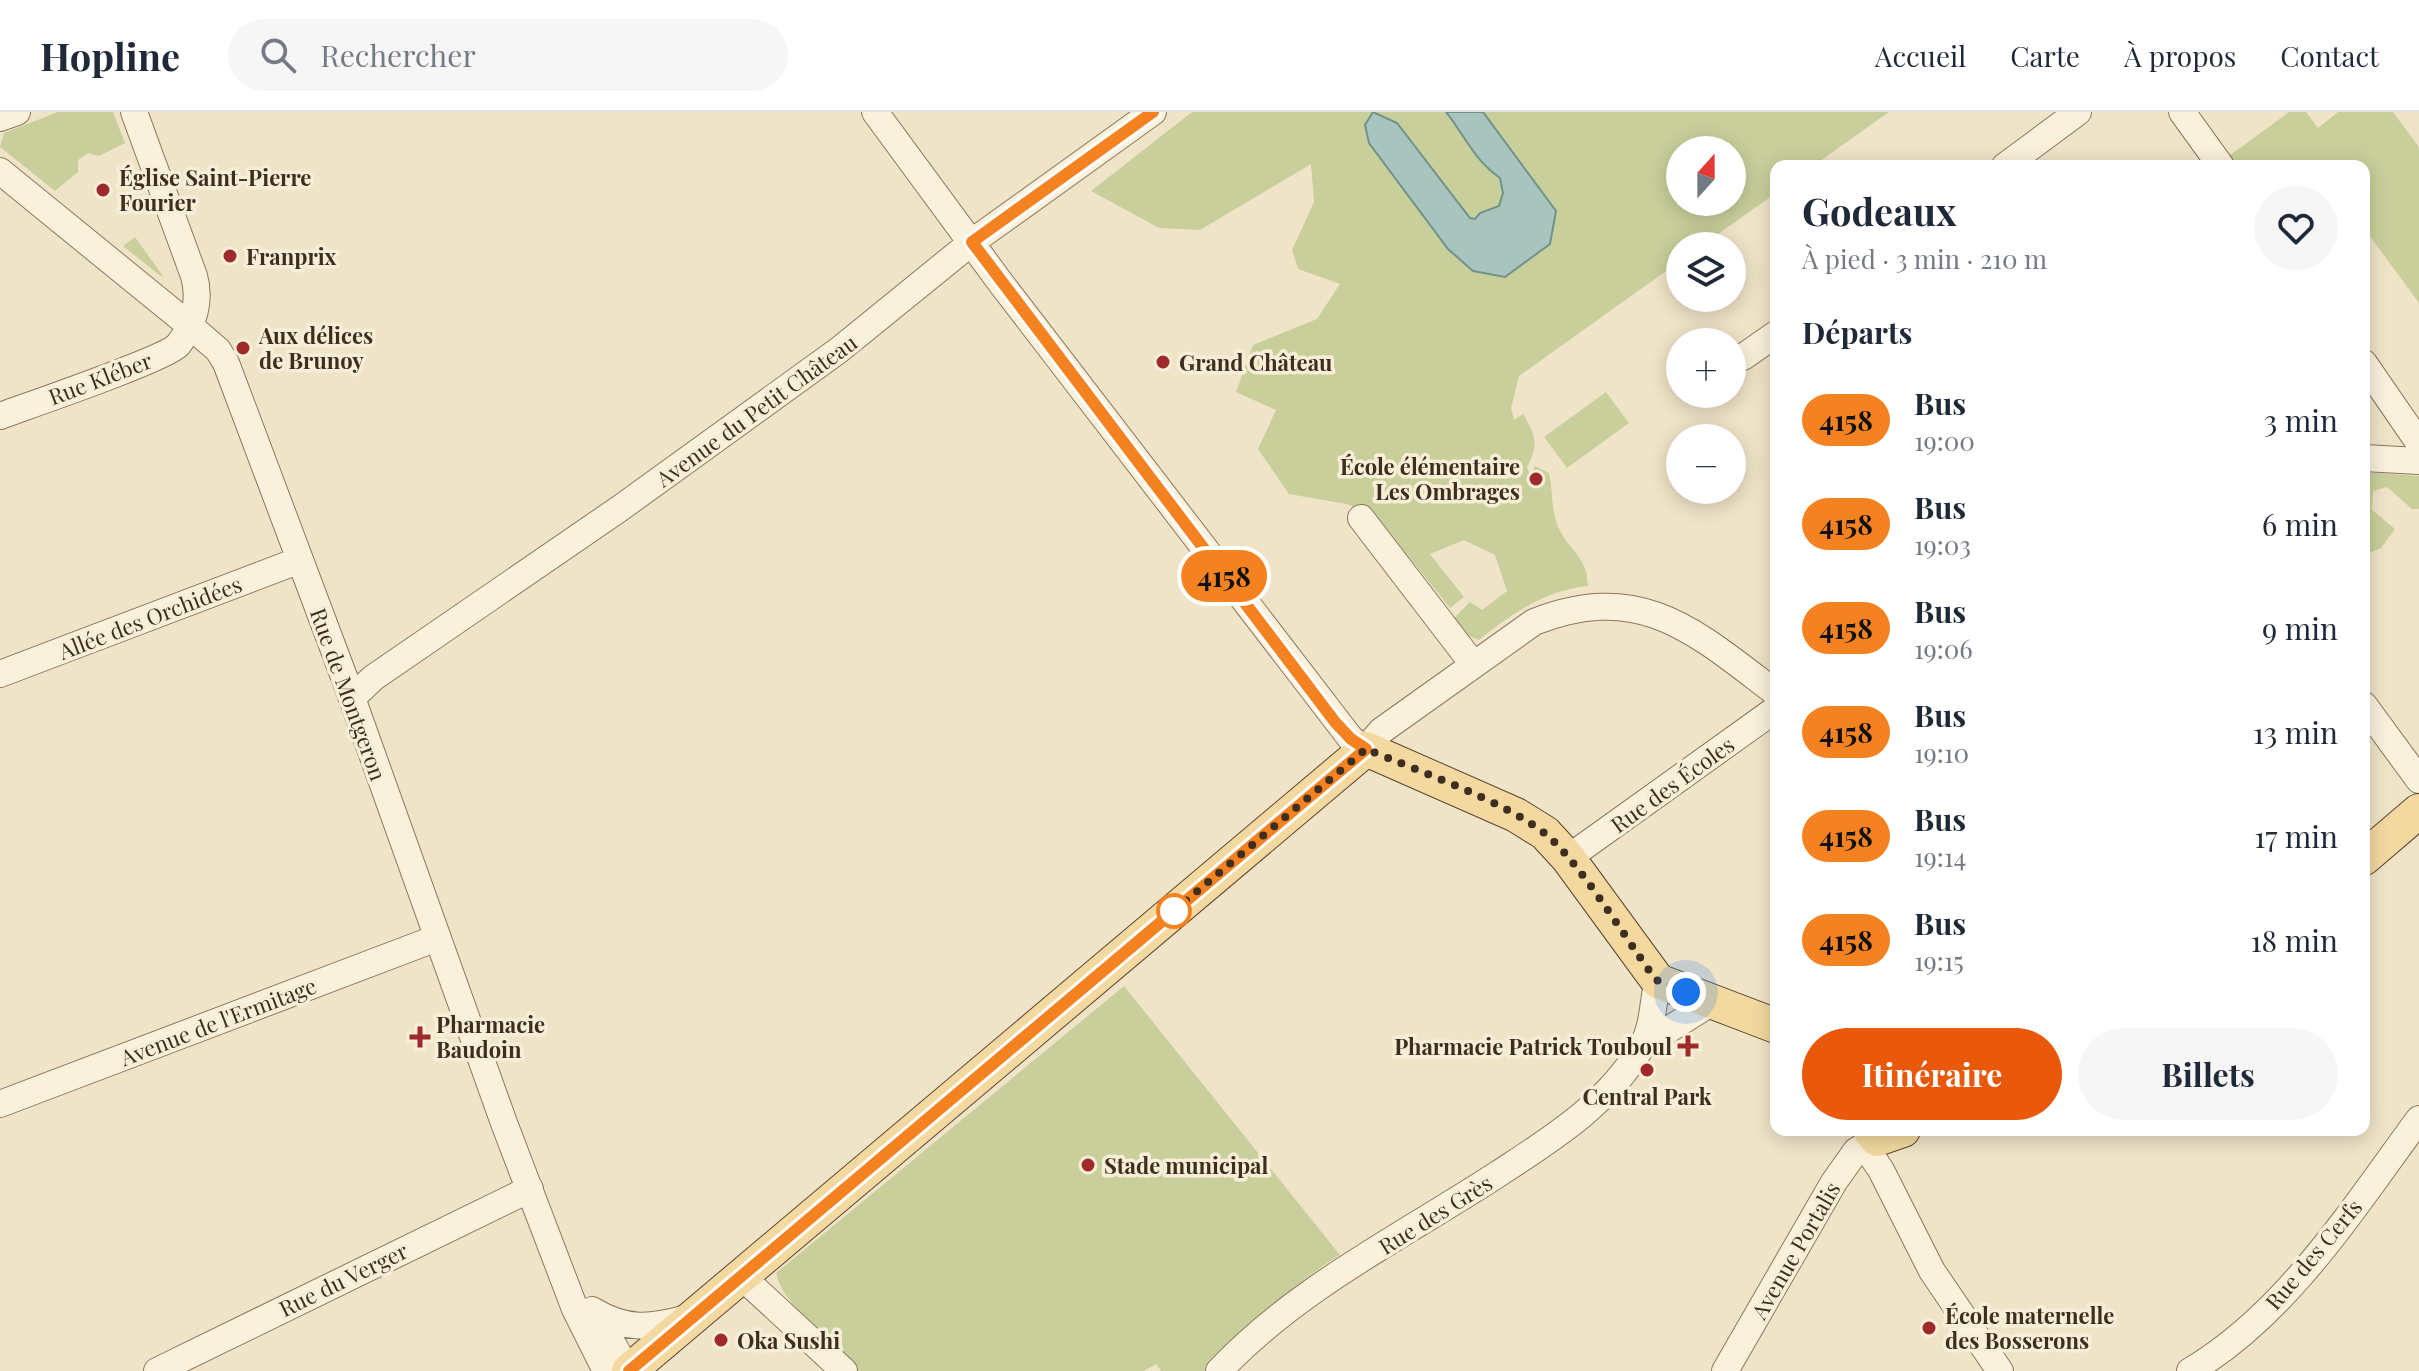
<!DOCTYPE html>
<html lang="fr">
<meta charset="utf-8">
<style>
:root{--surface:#fff;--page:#f6f6f7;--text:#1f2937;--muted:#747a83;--line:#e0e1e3;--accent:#ea580c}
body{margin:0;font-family:"Playfair Display",serif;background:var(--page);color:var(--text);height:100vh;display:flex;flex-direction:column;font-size:30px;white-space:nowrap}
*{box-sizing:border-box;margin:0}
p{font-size:26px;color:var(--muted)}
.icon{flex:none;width:44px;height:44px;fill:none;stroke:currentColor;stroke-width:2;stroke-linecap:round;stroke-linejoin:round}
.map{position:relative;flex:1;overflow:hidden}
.sheet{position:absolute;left:1770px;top:48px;width:600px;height:976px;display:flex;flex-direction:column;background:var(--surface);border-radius:16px;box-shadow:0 4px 20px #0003}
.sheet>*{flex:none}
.badge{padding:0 16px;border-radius:26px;font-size:28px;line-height:52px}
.needle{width:52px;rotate:21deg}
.controls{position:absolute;left:1666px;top:24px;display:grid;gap:16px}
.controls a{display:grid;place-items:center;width:80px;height:80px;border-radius:50%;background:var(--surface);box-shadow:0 4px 20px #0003;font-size:40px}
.you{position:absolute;width:40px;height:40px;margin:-20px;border:6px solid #fff;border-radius:50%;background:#1a73e8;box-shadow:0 0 0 12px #1a73e833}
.map>.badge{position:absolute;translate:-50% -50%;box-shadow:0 0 0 4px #fff}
h2{padding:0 32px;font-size:30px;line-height:72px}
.round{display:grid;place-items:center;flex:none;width:84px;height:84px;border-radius:42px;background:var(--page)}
.headline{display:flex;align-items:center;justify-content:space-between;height:136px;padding:0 32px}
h1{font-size:38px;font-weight:700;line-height:60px}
.button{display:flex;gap:16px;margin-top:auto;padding:16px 32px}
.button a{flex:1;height:92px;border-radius:48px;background:var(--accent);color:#fff;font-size:32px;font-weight:700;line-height:92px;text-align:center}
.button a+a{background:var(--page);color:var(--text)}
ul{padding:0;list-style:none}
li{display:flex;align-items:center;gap:24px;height:104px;padding:0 32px}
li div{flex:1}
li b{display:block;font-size:30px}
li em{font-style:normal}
li .badge{min-width:88px;font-weight:700;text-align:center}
header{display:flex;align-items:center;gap:48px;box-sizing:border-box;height:112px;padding:0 40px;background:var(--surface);border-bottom:2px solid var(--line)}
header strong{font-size:38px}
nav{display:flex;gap:44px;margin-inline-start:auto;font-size:28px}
.search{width:560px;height:72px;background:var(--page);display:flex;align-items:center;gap:20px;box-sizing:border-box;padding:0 28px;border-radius:44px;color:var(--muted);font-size:30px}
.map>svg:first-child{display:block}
.green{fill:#c9cf9b;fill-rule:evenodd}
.water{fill:#a9c4bc;stroke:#6f938a;stroke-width:2}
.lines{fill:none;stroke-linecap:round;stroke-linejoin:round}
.minor-casing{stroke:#8d765c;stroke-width:28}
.major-casing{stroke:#5b4430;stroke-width:36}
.minor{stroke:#faf1dc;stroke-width:26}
.major{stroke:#f3d9a0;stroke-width:34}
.line-casing{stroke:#fff;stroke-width:18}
.line{stroke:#f58220;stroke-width:12}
.walk{stroke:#3d2e20;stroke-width:8;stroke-dasharray:0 14.4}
.poi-dot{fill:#9e2a2b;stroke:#f7eed8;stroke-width:3}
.stop-dot{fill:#fff;stroke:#f58220;stroke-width:4}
.labels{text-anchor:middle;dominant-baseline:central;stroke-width:7;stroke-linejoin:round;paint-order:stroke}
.poi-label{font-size:22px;font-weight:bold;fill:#3d2e20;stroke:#f7eed8;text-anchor:start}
.street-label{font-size:22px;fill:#3d2e20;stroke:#f7eed8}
</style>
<header>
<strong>Hopline</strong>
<div class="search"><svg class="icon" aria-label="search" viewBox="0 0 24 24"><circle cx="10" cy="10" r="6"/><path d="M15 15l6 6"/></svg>Rechercher</div>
<nav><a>Accueil</a><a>Carte</a><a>À propos</a><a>Contact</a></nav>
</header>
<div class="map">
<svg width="2419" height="1259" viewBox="0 0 2419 1259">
<rect width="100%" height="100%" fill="#f0e4c8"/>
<path class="green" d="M 58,0 L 113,0 L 125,31 L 99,44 L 88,41 L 78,48 L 78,60 L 55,79 L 0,35 L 4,21 Z
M 1192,0 L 1889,0 L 1813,54 L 1776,54 L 1776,81 L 1701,134 L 1680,134 L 1680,149 L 1519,264 L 1511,296 L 1514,308 L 1523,302 C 1536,323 1539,333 1527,355 L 1530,364 L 1535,354 L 1549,361 C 1553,378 1551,396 1557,412 C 1567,438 1587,442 1588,474 C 1546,478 1511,502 1479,528 L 1467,523 L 1454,506 L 1470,490 L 1482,498 L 1507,479 L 1495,443 L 1464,428 L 1430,442 L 1464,485 L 1450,496 L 1375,403 L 1346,392 L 1289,382 L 1258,337 L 1276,298 L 1236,280 L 1253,233 L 1317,207 L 1340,172 L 1298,157 L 1292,138 L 1314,90 L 1311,52 L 1200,118 L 1159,116 L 1091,79 ZM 1680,38 L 1732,38 L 1732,90 L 1680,90 Z
M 2289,0 L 2306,0 L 2318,16 L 2338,0 L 2393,0 L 2419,35 L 2419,191 L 2364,116 L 2364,54 L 2236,54 L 2229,44 Z
M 135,125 L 163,164 L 162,165 L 123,134 Z
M 1606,280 L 1629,311 L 1567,356 L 1544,325 Z
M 2364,360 L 2419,364 L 2419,397 L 2412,397 L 2387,375 L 2373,379 L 2372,398 L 2395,417 L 2381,436 L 2364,443 Z
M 1124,874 L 1340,1143 C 1288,1175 1246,1215 1204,1259 L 1161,1259 L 1156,1252 L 1144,1259 L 857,1259 C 836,1226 783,1197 776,1161 Z"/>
<path class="water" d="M 1373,0 L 1397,11 L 1470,106 L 1475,107 L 1480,101 L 1499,94 L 1503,81 L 1500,66 C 1474,48 1465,24 1446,0 L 1483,0 L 1556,99 L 1550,132 L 1505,165 L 1473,159 L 1448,137 L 1369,31 L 1365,13 Z"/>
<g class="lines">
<g class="minor-casing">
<path id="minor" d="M 875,0 L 1000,170 L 1351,627 L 1366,637 L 1381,619 L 1534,510 C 1641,468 1694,519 1776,581
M 2182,0 L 2221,54
M 0,6 L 17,0
M 2005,54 L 2078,0
M 0,59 L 189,213 L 218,238 L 226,251 L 352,586 L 504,1011 L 575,1197 L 606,1259
M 1743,245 L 1776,222
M 2364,251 L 2419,331
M 0,304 C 27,294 165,247 178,233 C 194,213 201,188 194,164 L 134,0
M 2364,346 L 2419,349
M 1361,406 L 1473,552
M 0,562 L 300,448
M 352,586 L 373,566 L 619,397 L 839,238 L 972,130 L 1153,0
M 2364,593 L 2419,668
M 1568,746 L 1776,597
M 1641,935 L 1714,889
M 0,992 L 437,826
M 1864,1033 L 1881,1058 L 1932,1159 L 2000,1259
M 740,1163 L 844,1259
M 592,1198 C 626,1219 651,1216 687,1206
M 597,1204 L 628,1259
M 157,1259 L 530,1077
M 1219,1259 C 1297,1176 1403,1124 1498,1062 C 1553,1026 1608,992 1642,934 C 1654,914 1652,891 1658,869
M 1725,1259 L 1834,1070 L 1856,1039 L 1877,1027
M 2190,1259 C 2287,1202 2353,1096 2419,1007"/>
</g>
<g class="major-casing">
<path id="major" d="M 2364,746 L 2419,699
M 1870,1018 L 1877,1027 L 1903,1018
M 629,1259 L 1366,637 L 1516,703 L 1545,721 L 1568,746 L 1658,869 L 1776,914"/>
</g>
<use href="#minor" class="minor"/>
<use href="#major" class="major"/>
</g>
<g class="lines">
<g class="line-casing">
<path id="line" d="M 629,1259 L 1366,637 L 1351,627 L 1335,610 L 972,130 L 1153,0"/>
</g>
<use href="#line" class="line"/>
<path class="walk" d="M 1174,799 L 1169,803 L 1366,637 C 1416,658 1501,688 1543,720 C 1577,746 1624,824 1651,861 L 1658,869 L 1686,880"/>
</g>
<g class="poi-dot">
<circle cx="103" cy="78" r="8"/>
<circle cx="230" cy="144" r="8"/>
<circle cx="243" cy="236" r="8"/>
<circle cx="1163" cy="250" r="8"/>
<circle cx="1536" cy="367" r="8"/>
<path d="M416 913h8v8h8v8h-8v8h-8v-8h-8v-8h8z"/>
<path d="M1684 922h8v8h8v8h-8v8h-8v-8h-8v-8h8z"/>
<circle cx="1647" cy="958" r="8"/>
<circle cx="1088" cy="1053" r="8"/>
<circle cx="1929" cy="1216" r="8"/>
<circle cx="721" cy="1228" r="8"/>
</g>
<circle class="stop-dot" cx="1174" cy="799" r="16"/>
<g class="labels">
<g class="poi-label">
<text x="119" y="65">Église Saint-Pierre<tspan x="119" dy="25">Fourier</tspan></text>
<text x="246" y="144">Franprix</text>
<text x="259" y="223">Aux délices<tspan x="259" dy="25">de Brunoy</tspan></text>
<text x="1179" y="250">Grand Château</text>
<text x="1520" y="354" text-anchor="end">École élémentaire<tspan x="1520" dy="25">Les Ombrages</tspan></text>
<text x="436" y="912">Pharmacie<tspan x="436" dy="25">Baudoin</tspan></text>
<text x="1672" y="934" text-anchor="end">Pharmacie Patrick Touboul</text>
<text x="1647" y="984" text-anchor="middle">Central Park</text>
<text x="1104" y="1053">Stade municipal</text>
<text x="1945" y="1203">École maternelle<tspan x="1945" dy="25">des Bosserons</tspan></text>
<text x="737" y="1228">Oka Sushi</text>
</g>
<g class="street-label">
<text transform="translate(100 266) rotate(-21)">Rue Kléber</text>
<text transform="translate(756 298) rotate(-36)">Avenue du Petit Château</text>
<text transform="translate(150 505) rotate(-21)">Allée des Orchidées</text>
<text transform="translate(349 582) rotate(70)">Rue de Montgeron</text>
<text transform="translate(1672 672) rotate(-36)">Rue des Écoles</text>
<text transform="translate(218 909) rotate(-21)">Avenue de l'Ermitage</text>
<text transform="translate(1435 1102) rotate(-32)">Rue des Grès</text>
<text transform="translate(1795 1138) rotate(-60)">Avenue Portalis</text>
<text transform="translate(2313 1142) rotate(-50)">Rue des Cerfs</text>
<text transform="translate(343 1167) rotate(-26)">Rue du Verger</text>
</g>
</g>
</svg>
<div class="controls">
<a><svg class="needle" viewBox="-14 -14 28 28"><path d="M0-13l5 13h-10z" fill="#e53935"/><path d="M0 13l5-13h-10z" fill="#747a83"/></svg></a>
<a><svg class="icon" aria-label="layers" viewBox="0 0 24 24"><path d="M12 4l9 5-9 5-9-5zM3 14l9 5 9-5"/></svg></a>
<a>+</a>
<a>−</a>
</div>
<div class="you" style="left:1686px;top:880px"></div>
<b class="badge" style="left:1224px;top:464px;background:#f58220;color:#111">4158</b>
<section class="sheet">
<div class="headline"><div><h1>Godeaux</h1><p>À pied · 3 min · 210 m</p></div><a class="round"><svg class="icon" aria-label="heart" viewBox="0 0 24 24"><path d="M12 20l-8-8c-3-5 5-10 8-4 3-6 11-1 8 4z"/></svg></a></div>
<h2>Départs</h2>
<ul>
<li><span class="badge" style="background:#f58220;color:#111">4158</span><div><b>Bus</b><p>19:00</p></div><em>3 min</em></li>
<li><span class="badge" style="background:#f58220;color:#111">4158</span><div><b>Bus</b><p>19:03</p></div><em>6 min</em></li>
<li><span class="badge" style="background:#f58220;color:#111">4158</span><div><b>Bus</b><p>19:06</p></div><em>9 min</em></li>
<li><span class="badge" style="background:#f58220;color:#111">4158</span><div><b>Bus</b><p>19:10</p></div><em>13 min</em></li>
<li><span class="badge" style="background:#f58220;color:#111">4158</span><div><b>Bus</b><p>19:14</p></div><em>17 min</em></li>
<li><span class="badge" style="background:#f58220;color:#111">4158</span><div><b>Bus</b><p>19:15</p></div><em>18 min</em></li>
</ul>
<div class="button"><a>Itinéraire</a><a>Billets</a></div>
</section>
</div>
